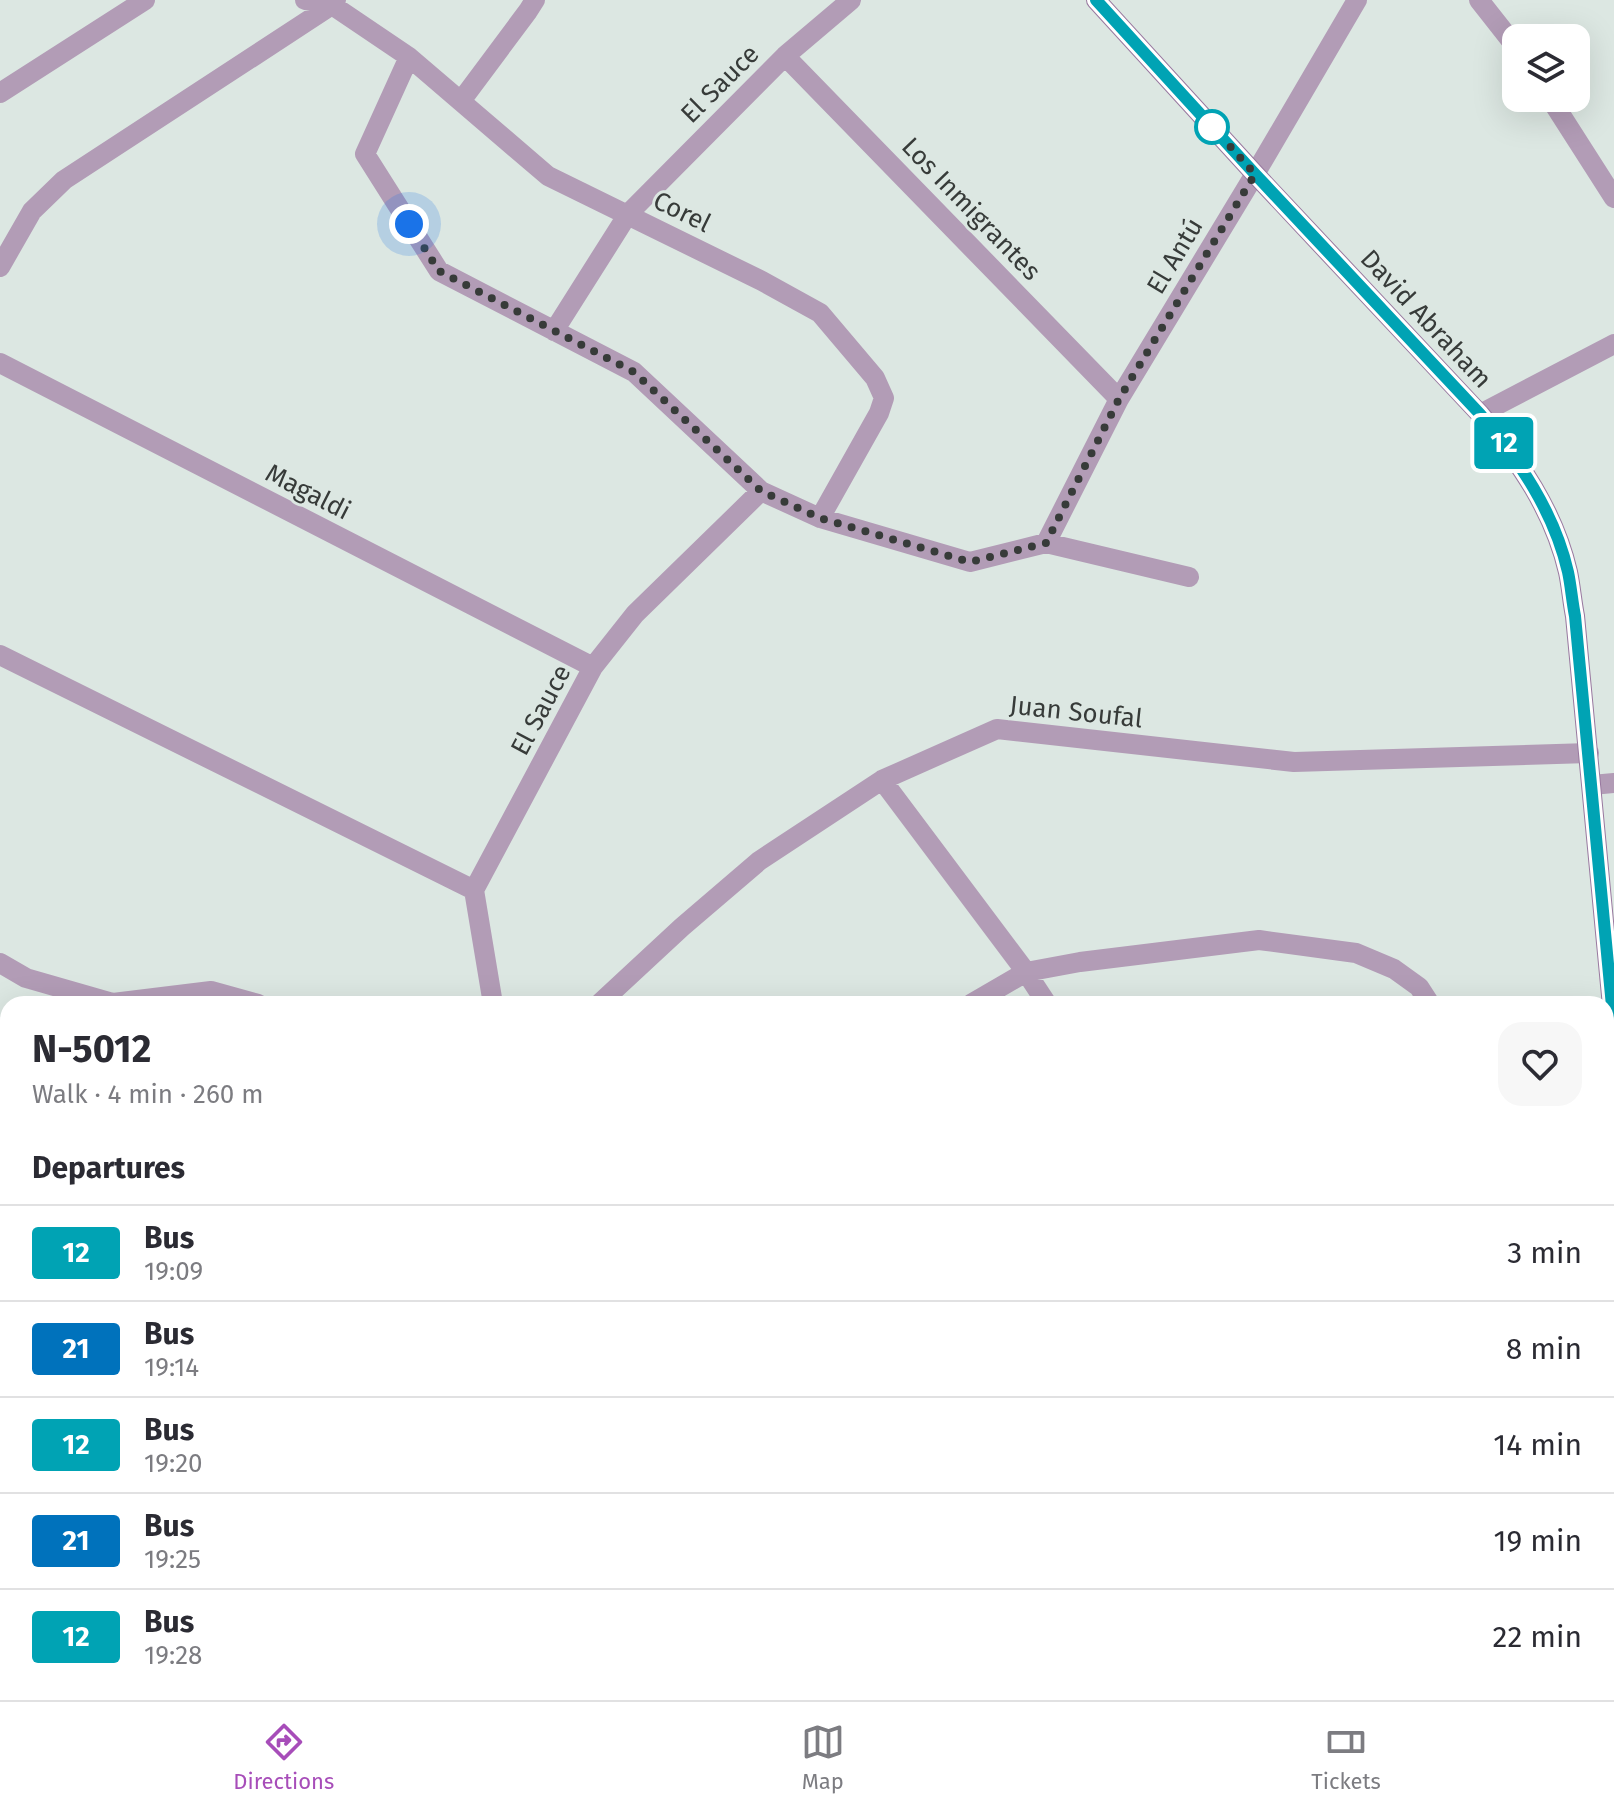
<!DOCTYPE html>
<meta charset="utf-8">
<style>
:root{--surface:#fff;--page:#f7f7f7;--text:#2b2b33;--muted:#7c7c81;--line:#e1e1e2;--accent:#a74db9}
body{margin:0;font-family:"Fira Sans",sans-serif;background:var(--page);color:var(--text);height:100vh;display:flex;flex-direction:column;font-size:30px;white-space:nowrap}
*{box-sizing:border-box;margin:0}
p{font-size:26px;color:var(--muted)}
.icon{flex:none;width:44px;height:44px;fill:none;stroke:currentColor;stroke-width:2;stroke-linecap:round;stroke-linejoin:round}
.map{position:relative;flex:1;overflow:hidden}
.sheet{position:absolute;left:0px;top:996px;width:1614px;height:704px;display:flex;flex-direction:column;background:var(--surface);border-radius:24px 24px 0 0;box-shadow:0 8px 32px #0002}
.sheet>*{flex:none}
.badge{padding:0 16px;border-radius:6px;font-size:28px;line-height:52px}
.controls{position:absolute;left:1502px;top:24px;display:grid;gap:16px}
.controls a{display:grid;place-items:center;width:88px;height:88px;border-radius:16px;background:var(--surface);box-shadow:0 8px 32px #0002;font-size:40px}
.you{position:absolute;width:40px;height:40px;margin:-20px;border:6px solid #fff;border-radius:50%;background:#1a73e8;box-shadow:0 0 0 12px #1a73e833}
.map>.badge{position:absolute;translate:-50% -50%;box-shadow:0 0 0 4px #fff}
h2{padding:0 32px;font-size:30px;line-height:72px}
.round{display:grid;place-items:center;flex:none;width:84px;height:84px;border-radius:24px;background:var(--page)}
.head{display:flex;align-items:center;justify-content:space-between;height:136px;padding:0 32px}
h1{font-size:38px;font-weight:700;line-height:60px}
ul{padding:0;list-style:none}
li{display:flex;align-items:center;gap:24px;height:96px;padding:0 32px;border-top:2px solid var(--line)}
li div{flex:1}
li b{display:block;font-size:30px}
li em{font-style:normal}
li .badge{min-width:88px;font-weight:700;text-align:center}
.tab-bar{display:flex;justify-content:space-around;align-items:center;height:112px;border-top:2px solid var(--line);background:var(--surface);font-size:22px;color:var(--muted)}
.tab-bar a{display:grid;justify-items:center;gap:4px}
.tab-bar .selected{color:var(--accent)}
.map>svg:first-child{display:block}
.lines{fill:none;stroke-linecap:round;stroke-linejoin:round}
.minor{stroke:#b29cb6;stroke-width:20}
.secondary{stroke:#98789f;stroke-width:20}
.line-casing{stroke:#fff;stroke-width:18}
.line{stroke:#00a3b4;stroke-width:12}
.walk{stroke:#373b39;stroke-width:8;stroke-dasharray:0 14.4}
.stop-dot{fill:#fff;stroke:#00a3b4;stroke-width:4}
.labels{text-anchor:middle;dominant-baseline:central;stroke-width:6;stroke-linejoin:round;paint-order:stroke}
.street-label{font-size:26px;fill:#373b39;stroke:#dce7e2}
</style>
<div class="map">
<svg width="1614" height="1700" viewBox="0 0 1614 1700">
<rect width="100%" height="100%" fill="#dce7e2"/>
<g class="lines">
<path class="minor" d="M 305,0 L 332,5 L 409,57 L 548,176 L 762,281 L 820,313 L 875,378 L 884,398 L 879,413 L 820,518
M 1479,0 L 1516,47
M 785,56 L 1119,399
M 409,57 L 365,154 L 439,271 L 634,372 L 761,491 L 820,518 L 970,562 L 1046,543 L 1189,577
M 0,93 L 145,0
M 1550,98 L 1614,198
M 461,101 L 528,11 L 535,0
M 0,267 L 32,211 L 64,180 L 332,5 L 336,0
M 554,331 L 628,214 L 785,56 L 851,0
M 0,363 L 593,667
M 1480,414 L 1614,344
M 1046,543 L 1119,399 L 1255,174 L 1357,0
M 0,655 L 474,890
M 882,780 L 1026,972 L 1047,1004
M 1592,785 L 1614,783
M 0,963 L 26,978 L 113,1003 L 211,991 L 258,1004
M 493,1004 L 474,890 L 593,667 L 635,614 L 761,491
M 599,1004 L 682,927 L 759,861 L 882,780 L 997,729 L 1294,762 L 1589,753
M 971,1004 L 1026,972 L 1080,962 L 1259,940 L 1356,953 L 1394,969 L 1419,987 L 1430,1004
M 0,1082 L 8,1077
M 1606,1316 L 1614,1311
M 0,1395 L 8,1395
M 597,1692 L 608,1700
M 930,1692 L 937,1700
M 484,1700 L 489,1692
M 747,1700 L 752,1692"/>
<path class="secondary" d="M 1096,0 L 1255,174 L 1480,414 C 1519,461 1554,511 1568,572 C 1571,586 1572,601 1575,616 L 1614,1027
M 1606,1662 L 1614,1656
M 1553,1700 L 1564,1692"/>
</g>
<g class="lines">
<g class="line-casing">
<path id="line" d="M 1096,0 L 1255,174 L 1480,414 C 1519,461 1554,511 1568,572 C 1571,586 1572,601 1575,616 L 1614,1027"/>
</g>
<use href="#line" class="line"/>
<path class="walk" d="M 409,224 L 439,271 L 634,372 L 761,491 L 820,518 L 970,562 L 1046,543 L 1119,399 L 1255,174 L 1207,121 L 1212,127"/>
</g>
<circle class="stop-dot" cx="1212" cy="127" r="16"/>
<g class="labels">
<g class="street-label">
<text transform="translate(720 84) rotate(-45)">El Sauce</text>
<text transform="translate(971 209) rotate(46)">Los Inmigrantes</text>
<text transform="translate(682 212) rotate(26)">Corel</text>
<text transform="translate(1175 256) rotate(-59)">El Antú</text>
<text transform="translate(1426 319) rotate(47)">David Abraham</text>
<text transform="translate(308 492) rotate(27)">Magaldi</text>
<text transform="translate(541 710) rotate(-62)">El Sauce</text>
<text transform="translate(1076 712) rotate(6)">Juan Soufal</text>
</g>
</g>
</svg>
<div class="controls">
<a><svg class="icon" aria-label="layers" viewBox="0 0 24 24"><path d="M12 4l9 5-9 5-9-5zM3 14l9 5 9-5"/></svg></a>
</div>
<div class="you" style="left:409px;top:224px"></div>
<b class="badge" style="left:1504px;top:443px;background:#00a3b4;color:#fff">12</b>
<section class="sheet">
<div class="head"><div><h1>N-5012</h1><p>Walk · 4 min · 260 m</p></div><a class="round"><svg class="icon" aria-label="heart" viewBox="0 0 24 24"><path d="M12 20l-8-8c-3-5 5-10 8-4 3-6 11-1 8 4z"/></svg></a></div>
<h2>Departures</h2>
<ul>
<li><span class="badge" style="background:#00a3b4;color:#fff">12</span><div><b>Bus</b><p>19:09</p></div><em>3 min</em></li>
<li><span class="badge" style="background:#0072bc;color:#fff">21</span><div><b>Bus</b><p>19:14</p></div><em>8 min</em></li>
<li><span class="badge" style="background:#00a3b4;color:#fff">12</span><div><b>Bus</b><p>19:20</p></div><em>14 min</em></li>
<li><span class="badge" style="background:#0072bc;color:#fff">21</span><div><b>Bus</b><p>19:25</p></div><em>19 min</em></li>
<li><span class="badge" style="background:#00a3b4;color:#fff">12</span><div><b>Bus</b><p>19:28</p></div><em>22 min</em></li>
</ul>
</section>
</div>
<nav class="tab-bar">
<a class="selected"><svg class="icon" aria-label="directions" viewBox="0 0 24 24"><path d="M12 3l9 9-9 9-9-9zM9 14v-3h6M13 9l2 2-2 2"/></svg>Directions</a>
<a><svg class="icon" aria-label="map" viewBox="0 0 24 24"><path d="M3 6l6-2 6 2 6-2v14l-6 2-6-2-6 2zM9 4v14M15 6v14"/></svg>Map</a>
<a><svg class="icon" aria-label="tickets" viewBox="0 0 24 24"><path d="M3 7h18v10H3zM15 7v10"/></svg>Tickets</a>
</nav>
